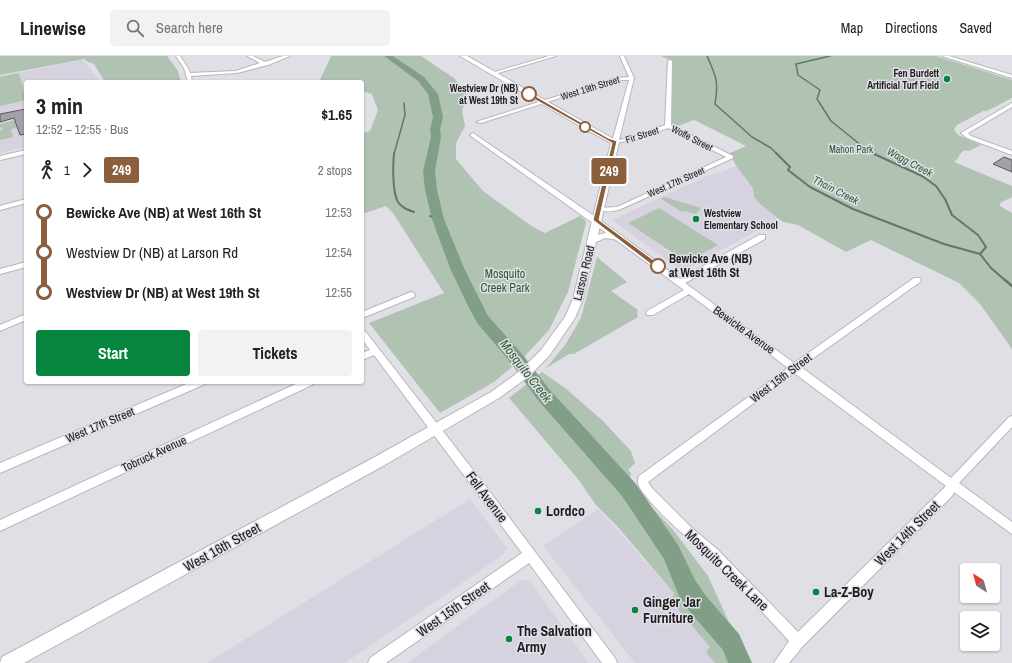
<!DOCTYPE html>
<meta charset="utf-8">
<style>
:root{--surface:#fff;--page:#f2f2f2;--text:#222;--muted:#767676;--line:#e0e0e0;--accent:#06853f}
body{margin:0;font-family:"Archivo Narrow",sans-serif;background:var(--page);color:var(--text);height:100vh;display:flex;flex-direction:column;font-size:15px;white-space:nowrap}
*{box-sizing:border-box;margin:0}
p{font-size:13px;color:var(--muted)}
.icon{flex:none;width:22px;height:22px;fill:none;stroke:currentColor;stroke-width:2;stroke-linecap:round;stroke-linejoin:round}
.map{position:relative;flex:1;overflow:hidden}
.side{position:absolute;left:24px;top:24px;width:340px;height:304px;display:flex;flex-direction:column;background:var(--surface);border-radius:4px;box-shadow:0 1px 3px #0004}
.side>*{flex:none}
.badge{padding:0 8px;border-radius:3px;font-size:14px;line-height:26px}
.needle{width:26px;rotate:324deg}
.tools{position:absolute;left:960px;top:507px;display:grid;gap:8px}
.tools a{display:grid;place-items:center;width:40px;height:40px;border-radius:4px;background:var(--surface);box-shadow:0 1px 3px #0004;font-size:20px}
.map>.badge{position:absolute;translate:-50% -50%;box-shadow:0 0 0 2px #fff}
.legs{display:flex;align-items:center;gap:6px;height:44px;padding:0 12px;font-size:13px}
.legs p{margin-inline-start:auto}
.headline{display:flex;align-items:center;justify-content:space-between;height:68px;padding:0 12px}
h1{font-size:22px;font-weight:700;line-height:30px}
.primary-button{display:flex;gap:8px;margin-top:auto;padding:8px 12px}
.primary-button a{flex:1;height:46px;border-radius:4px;background:var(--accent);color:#fff;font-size:16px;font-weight:700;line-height:46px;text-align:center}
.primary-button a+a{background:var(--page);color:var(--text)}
ul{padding:0 12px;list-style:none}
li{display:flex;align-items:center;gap:14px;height:40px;font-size:15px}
li i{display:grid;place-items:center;width:6px;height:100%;margin:0 5px;background:currentColor}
li i::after{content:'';width:10px;height:10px;margin:-5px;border:3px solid;border-radius:50%;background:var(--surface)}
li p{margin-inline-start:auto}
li:first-child i{background:linear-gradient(#0000 50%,currentColor 0)}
li:last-child i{background:linear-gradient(currentColor 50%,#0000 0)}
header{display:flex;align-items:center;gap:24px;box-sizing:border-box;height:56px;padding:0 20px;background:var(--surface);border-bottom:1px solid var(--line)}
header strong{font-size:19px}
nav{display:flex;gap:22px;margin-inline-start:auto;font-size:14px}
.search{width:280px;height:36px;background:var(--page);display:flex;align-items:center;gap:10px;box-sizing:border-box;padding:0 14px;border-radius:4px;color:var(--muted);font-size:15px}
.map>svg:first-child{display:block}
.built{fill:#d6d2df}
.green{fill:#b0c3b3}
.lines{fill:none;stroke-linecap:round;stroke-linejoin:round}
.stream-far2{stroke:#637767;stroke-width:1.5}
.stream-far1{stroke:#637767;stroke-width:2}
.stream{stroke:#637767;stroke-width:2.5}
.river{fill:#819f87;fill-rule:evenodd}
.building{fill:#a3a1a7;stroke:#59585d}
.minor-casing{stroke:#b7b6bc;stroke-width:2}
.major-casing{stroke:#b7b6bc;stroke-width:2}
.minor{fill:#fff;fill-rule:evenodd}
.major{fill:#fff;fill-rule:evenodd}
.line-1{fill:#8b5e3c;stroke:#fff}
.poi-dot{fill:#06853f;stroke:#e1dfe6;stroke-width:1.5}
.stop-1-dot{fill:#fff;stroke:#8b5e3c;stroke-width:2}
.labels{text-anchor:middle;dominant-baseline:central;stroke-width:3;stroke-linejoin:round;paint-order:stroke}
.far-poi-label{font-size:10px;font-weight:bold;fill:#1c1b1d;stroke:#e1dfe6;text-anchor:end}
.far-stop-label{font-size:10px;font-weight:bold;fill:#1c1b1d;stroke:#e1dfe6;text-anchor:end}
.far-street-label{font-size:10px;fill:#1c1b1d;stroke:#e1dfe6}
.far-park-label{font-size:10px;fill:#275935;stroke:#e1dfe6}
.far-water-label{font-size:11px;font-style:italic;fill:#2f603c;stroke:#e1dfe6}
.stop-label{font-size:12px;font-weight:bold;fill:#1c1b1d;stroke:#e1dfe6;text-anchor:start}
.street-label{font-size:12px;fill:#1c1b1d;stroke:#e1dfe6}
.park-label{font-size:12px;fill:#275935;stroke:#e1dfe6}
.water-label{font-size:13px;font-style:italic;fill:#2f603c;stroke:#e1dfe6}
.near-street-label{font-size:14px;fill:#1c1b1d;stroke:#e1dfe6}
.near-poi-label{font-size:14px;font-weight:bold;fill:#1c1b1d;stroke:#e1dfe6;text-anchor:start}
</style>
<header>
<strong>Linewise</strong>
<div class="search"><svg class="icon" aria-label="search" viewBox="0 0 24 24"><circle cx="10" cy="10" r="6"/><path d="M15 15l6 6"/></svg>Search here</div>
<nav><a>Map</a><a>Directions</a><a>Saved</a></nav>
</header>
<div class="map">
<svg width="1012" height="607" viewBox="0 0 1012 607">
<rect width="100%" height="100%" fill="#e1dfe6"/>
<path class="built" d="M 83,4 L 101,26 L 26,26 L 26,91 L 0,97 L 0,20 Z
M 736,110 L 753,133 L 760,148 L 779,162 L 683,216 L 612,164 L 707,120 L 722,116 Z
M 470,443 L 507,492 L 503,499 L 345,607 L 207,607 Z
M 598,453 L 677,540 L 712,591 L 719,607 L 635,607 L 543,490 Z
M 521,524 L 530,525 L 589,607 L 407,607 Z"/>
<path class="green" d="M 0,0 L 167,0 L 178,15 L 181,26 L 105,26 L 94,8 L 86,5 L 85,3 L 0,19 Z
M 331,0 L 421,0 L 454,22 L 467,38 L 462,55 L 465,70 L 456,87 L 456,103 L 483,135 L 533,171 L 545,177 L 580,160 L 585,164 L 586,167 L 568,236 L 549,274 L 525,300 L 494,326 L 440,357 L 369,267 L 444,237 L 393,157 L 386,150 L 362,158 L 362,77 L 370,75 L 378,54 L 372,38 L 362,35 L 362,26 L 319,26 Z
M 661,0 L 936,0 L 1012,24 L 1012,42 L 987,55 L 983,55 L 957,69 L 954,74 L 958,79 L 981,89 L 969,95 L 965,94 C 959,97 959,103 954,106 L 1012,130 L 1012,141 L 1000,147 L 1000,150 L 1012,157 L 1012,293 L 980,248 L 959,227 L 871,184 L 846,196 L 798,169 L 783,166 L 760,148 L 754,141 L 753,132 L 736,110 L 730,97 L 746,90 L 694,64 L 678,70 L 670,67 L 673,5 Z
M 19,17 L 26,44 L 0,50 L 0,21 Z
M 20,63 L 26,70 L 11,73 L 13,81 L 0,84 L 0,75 L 3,72 L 0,71 L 0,68 Z
M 664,141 L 701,152 L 696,158 L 684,155 L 682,156 L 661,143 Z
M 659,152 L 718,189 L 687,206 L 628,167 Z
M 597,201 L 627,226 L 611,235 L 638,254 L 637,256 L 638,261 L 574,298 L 569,298 L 546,312 L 565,289 L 581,262 Z
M 542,316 L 565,332 L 602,364 L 631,395 L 635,407 L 628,414 L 631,417 L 630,423 L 632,430 L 674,475 L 708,520 L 738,586 L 728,607 L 715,607 L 706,596 L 710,591 L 672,546 L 674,537 L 617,470 L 596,449 L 578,423 L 509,342 Z"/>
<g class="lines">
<path class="stream-far2" d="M 707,0 C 716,20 719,26 715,48 L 752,81 L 771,92 L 777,98
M 830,0 L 796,8 L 798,19 L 820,34 L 817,43 L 831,65 L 862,90 L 874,98
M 394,98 L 405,59 L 404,47"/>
<path class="stream-far1" d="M 394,97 C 393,108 392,136 398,146 C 402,152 408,154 414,156
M 776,97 L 790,111 L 788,114 L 810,131 L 853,153 L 944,188 L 980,198 L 991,212 L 1006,225
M 872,97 L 922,120 L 936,130 L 945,143 L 952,159 L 978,179 L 986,191 L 980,198
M 430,160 L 438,163"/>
<path class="stream" d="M 1005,224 L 1012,230"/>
<path class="river" d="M 384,0 L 393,0 L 424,21 L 438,38 L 443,61 L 440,74 L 441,81 L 435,115 L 437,134 L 444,163 L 464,212 L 488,260 L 523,299 L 549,333 L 636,428 L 678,489 L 695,524 L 706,540 L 739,578 L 752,607 L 728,607 L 723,594 L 690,556 L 679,540 L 664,503 L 622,440 L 537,343 L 511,307 L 478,268 L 469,252 L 450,212 L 432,163 L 425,134 L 423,115 L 431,81 L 430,74 L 433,61 L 428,38 L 418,25 Z"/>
</g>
<path class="building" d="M 26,53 L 26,78 L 20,79 L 14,62 L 0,66 L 0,58 Z
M 1004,101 L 1012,104 L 1012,116 L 993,108 Z"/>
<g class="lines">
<g class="minor-casing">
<path id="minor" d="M 176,0 L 180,0 L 188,12 L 190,17 L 236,15 L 260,7 L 247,0 L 253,0 L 265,6 L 283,0 L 290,0 L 268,9 L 237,17 L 191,20 L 192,26 L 188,26 L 184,12 Z
M 549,0 L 556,0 L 495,18 L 491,17 Z
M 620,0 L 624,0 L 634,22 L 619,84 L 632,81 L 665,69 L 668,5 L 670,4 L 672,5 L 671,69 L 733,100 L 733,102 L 621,153 C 613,156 606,156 597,154 L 597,152 L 617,151 L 726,101 L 668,72 L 635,84 L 613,87 L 612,86 L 629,24 L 617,24 L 481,67 L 476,66 L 615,22 L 629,21 Z
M 942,0 L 949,0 L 1012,19 L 1012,22 Z
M 1012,47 L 1012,51 L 968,77 L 971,80 L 1012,95 L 1012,99 L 967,82 L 961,77 Z
M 473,77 L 607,169 L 680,223 L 759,179 L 765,179 L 765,183 L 685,227 L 794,307 L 914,222 L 920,222 L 921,224 L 920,226 L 801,311 L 951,422 L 1009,361 L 1012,360 L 1012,371 L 959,427 L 1012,466 L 1012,478 L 954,436 L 952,440 L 803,590 L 789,607 L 774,607 L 789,585 C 763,557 737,527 709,501 C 687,481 663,462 645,439 C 640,433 636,427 639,420 L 788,312 L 689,238 L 653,259 L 647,259 L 646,257 L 647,255 L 684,234 L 601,173 L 471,80 L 470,79 ZM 794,317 L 946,430 L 798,576 L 717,493 L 693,473 L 652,432 L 648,426 Z
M 26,94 L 26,98 L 0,104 L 0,100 Z
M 26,143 L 26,147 L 0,154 L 0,150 Z
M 26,206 L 26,211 L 0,218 L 0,213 Z
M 411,236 L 414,237 L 415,239 L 414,241 L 362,262 L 362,256 Z
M 26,258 L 26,264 L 0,275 L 0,269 Z
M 362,274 L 365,275 L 484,428 L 615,602 L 617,607 L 602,607 L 529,507 L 386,607 L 368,607 L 370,602 L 522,497 L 374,299 L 362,304 L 362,297 L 370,294 L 362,283 Z
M 191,326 L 205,326 L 203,329 L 0,417 L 0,407 Z
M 300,326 L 314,326 L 312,329 L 0,475 L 0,464 Z"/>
</g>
<g class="major-casing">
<path id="major" d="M 460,0 L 467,0 L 619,86 L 598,179 L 608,176 L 622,179 L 623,181 L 619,184 L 605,182 L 596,186 L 583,243 L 575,262 L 549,300 L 528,321 L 499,342 L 383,410 L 24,607 L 0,607 L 2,601 L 373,402 L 491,336 L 520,315 L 541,294 L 565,261 L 573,243 L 611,87 L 585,73 Z"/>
</g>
<use href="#minor" class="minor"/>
<use href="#major" class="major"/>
</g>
<path class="line-1" d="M 527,37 L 530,37 L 608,82 L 617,85 L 599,164 L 660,209 L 660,212 L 656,212 L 593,164 L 612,87 L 527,39 Z"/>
<g class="poi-dot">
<circle cx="947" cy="23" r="4"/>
<circle cx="696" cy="163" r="4"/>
<circle cx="538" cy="455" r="4"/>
<circle cx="816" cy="536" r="4"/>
<circle cx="635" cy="554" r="4"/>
<circle cx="509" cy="583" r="4"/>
</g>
<g class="stop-1-dot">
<circle cx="529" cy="38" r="7"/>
<circle cx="585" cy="71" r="5"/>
<circle cx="658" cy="210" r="7"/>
</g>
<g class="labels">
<g class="far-poi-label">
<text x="939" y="17">Fen Burdett<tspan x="939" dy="12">Artificial Turf Field</tspan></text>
<text x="704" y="157" text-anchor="start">Westview<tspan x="704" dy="12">Elementary School</tspan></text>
</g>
<g class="far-stop-label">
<text x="518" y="32">Westview Dr (NB)<tspan x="518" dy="12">at West 19th St</tspan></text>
</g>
<g class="far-street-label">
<text transform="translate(590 32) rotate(-17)">West 19th Street</text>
<text transform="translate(642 79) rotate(-18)">Fir Street</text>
<text transform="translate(692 82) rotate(27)">Wolfe Street</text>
<text transform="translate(676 126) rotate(-24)">West 17th Street</text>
</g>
<g class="far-park-label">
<text x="851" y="93">Mahon Park</text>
</g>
<g class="far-water-label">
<text transform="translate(910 106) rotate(28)">Wagg Creek</text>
<text transform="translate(836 134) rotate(27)">Thain Creek</text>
</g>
<g class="stop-label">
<text x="669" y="203">Bewicke Ave (NB)<tspan x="669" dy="14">at West 16th St</tspan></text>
</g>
<g class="street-label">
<text transform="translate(584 217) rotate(-76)">Larson Road</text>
<text transform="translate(744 274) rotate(36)">Bewicke Avenue</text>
<text transform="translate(781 322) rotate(-37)">West 15th Street</text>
<text transform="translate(100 369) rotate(-23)">West 17th Street</text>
<text transform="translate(154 398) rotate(-25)">Tobruck Avenue</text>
</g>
<g class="park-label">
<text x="505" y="218">Mosquito<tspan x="505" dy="14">Creek Park</tspan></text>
</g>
<g class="water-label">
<text transform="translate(526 315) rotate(52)">Mosquito Creek</text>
</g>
<g class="near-street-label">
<text transform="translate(487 441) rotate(53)">Fell Avenue</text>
<text transform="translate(907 477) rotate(-45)">West 14th Street</text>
<text transform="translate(222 491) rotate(-29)">West 16th Street</text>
<text transform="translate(727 514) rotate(44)">Mosquito Creek Lane</text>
<text transform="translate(453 553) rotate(-35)">West 15th Street</text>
</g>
<g class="near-poi-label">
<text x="546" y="455">Lordco</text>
<text x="824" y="536">La-Z-Boy</text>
<text x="643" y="546">Ginger Jar<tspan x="643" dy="16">Furniture</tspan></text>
<text x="517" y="575">The Salvation<tspan x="517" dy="16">Army</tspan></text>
</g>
</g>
</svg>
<div class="tools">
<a><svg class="needle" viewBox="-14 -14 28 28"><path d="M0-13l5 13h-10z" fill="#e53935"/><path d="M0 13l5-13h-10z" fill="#767676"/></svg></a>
<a><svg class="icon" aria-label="layers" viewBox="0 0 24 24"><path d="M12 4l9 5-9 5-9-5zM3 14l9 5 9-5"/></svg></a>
</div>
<b class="badge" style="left:609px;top:115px;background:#8b5e3c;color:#fff">249</b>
<section class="side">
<div class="headline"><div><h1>3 min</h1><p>12:52 – 12:55 · Bus</p></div><b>$1.65</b></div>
<div class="legs"><svg class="icon" aria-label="walk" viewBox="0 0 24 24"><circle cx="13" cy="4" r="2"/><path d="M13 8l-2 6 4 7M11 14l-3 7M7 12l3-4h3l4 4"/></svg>1<svg class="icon" aria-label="forward" viewBox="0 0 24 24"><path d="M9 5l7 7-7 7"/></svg><b class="badge" style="background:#8b5e3c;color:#fff">249</b><p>2 stops</p></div>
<ul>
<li><i style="color:#8b5e3c"></i><b>Bewicke Ave (NB) at West 16th St</b><p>12:53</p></li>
<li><i style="color:#8b5e3c"></i><span>Westview Dr (NB) at Larson Rd</span><p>12:54</p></li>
<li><i style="color:#8b5e3c"></i><b>Westview Dr (NB) at West 19th St</b><p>12:55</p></li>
</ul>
<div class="primary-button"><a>Start</a><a>Tickets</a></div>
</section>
</div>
